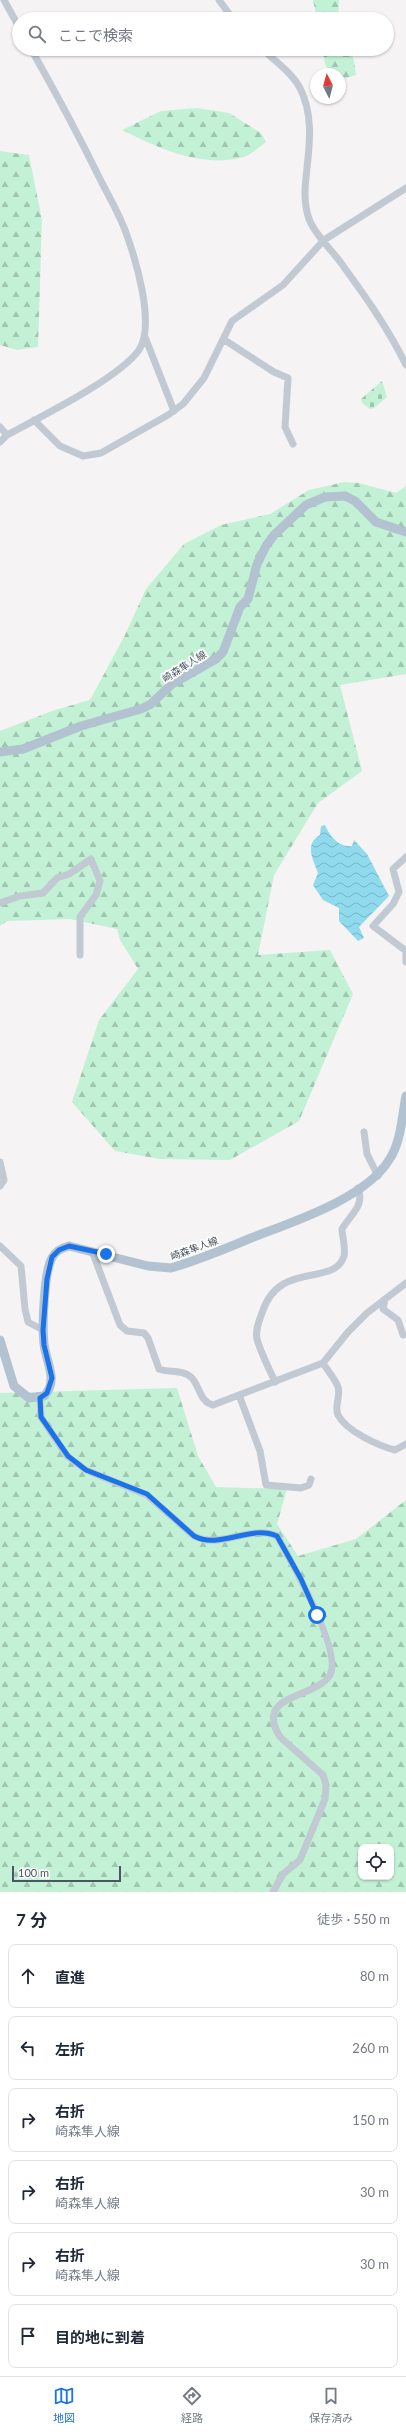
<!DOCTYPE html>
<html lang="ja">
<meta charset="utf-8">
<style>
body{margin:0;font-family:Lato,"Noto Sans JP",sans-serif;background:#f2f2f3;color:#1f2937}
.controls{position:absolute;right:12px;bottom:12px;display:grid;overflow:hidden;border-radius:8px;box-shadow:0 1px 3px #0004}
.controls button{width:36px;height:36px;display:grid;place-items:center;padding:0;border:0;border-bottom:1px solid #e0e1e3;background:#fff;color:#1f2937;font:20px sans-serif}
.compass{position:absolute;left:310px;top:68px;width:36px;height:36px;border-radius:50%;background:#fff;box-shadow:0 1px 3px #0004;rotate:354deg}
.scale{position:absolute;left:12px;bottom:10px;width:109px;box-sizing:border-box;padding-left:4px;border:2px solid #4a5661;border-top:0;font-size:11px;line-height:14px;white-space:nowrap;color:#4a5661;-webkit-text-stroke:3px #fff;paint-order:stroke}
.stop{position:absolute;width:12px;height:12px;margin:-9px;border:3px solid #1a73e8;border-radius:50%;background:#fff}
.stop.end{background:#1a73e8;border-color:#fff;box-shadow:0 1px 4px #0008}
.list{margin:0;padding:0;list-style:none}
h2{display:flex;justify-content:space-between;align-items:center;height:52px;margin:0;padding:0 16px;font-size:17px}
h2 small{font-size:13px;font-weight:400;color:#747a83}
.list li{display:grid;grid-template-columns:26px 1fr auto;gap:12px;align-items:center;box-sizing:border-box;height:64px;margin:0 8px 8px;padding:0 8px;border:1px solid #e0e1e3;border-radius:8px}
.list b{display:block;font-size:15px;white-space:nowrap}
.list p{margin:0;font-size:13px;white-space:nowrap;color:#747a83}
.list em{font-size:13px;font-style:normal;color:#747a83}
.icon{flex:none;width:22px;height:22px;fill:none;stroke:currentColor;stroke-width:2;stroke-linecap:round;stroke-linejoin:round}
.map{position:relative;flex:none;width:406px;height:1892px;overflow:hidden}
.search{position:absolute;background:#fff;box-shadow:0 1px 3px #0004;left:12px;right:12px;top:12px;height:44px;display:flex;align-items:center;gap:10px;box-sizing:border-box;padding:0 14px;border-radius:22px;color:#747a83;font-size:15px}
.sheet{height:484px;background:#fff}
nav{display:flex;justify-content:space-around;align-items:center;box-sizing:border-box;height:56px;border-top:1px solid #e0e1e3;background:#fff;font-size:11px;color:#747a83}
nav a{display:grid;justify-items:center;gap:2px}
nav .on{color:#1a73e8}
.map>svg:first-child{display:block}
.forest{fill:url(#forest-firs);fill-rule:evenodd}
.cemetery{fill:url(#cemetery-stones)}
.water{fill:url(#water-waves)}
.lines{fill:none;stroke-linecap:round;stroke-linejoin:round}
.minor{stroke:#c1cad2;stroke-width:7}
.major{stroke:#b3c2d1;stroke-width:9}
.route{stroke:#1a73e8;stroke-width:5}
.labels{text-anchor:middle;stroke-width:3.5;stroke-linejoin:round;paint-order:stroke}
.street-label{font-size:10px;fill:#4a5661;stroke:#fff}
</style>
<div class="map">
<svg width="406" height="1892" viewBox="0 0 406 1892">
<defs>
<pattern id="forest-firs" width="22" height="20" patternUnits="userSpaceOnUse"><rect width="22" height="20" fill="#c3f1d5"/><path d="M5 1l3.5 6h-7zM16 11l3.5 6h-7z" fill="#a0c6b0"/></pattern>
<pattern id="cemetery-stones" width="16" height="16" patternUnits="userSpaceOnUse"><rect width="16" height="16" fill="#c3f1d5"/><path d="M2 7V4a2 2 0 0 1 4 0v3zM10 15v-3a2 2 0 0 1 4 0v3z" fill="#a0c6b0"/></pattern>
<pattern id="water-waves" width="16" height="10" patternUnits="userSpaceOnUse"><rect width="16" height="10" fill="#90daee"/><path d="M0 5q4-4 8 0t8 0" fill="none" stroke="#78b4c4"/></pattern>
</defs>
<rect width="100%" height="100%" fill="#f5f3f3"/>
<!-- forest -->
<path class="forest" d="M313,0H339L338,19H317Z
M322,49H350L354,61L356,75L340,80V74H331L325,64Z
M197,108L229,113L261,133L266,142C259,147 249,157 240,158C199,167 158,148 122,130L161,111Z
M0,151L29,155L42,220L38,347L17,350L0,345Z
M344,482L359,483L396,493L406,486V674L340,685L362,771L318,803L274,875L258,955L330,950L353,994L299,1121L230,1160L160,1159L115,1151L72,1102L99,1020L138,969L120,940L117,929L70,919L7,921L0,926V731L55,710L90,700L124,637L146,589L184,544L221,525L270,514L309,490Z
M177,1388L198,1456L216,1487L287,1489L277,1524L298,1556L356,1539L406,1500V1892H0V1393ZM361,1847H391V1877H361Z"/>
<!-- cemetery -->
<path class="cemetery" d="M382,381L387,397L374,408L370,409L362,403L361,399Z"/>
<!-- water -->
<path class="water" d="M325,825C329,835 339,848 352,846L354,840L367,854L389,896L359,927L364,938L358,941L339,921V908L323,900L313,885L318,873C313,859 304,844 320,835L321,826Z"/>
<g class="lines">
<!-- minor -->
<path class="minor" d="M4,0L19,27
M219,0L233,19
M262,49C274,60 292,73 300,88C313,114 310,141 307,168C305,185 303,202 309,219C315,235 331,249 341,263C365,296 388,328 406,365
M145,337L174,411
M223,339L274,372L288,378L285,427L293,444
M34,420L60,446L83,456L101,453L168,415L183,404L204,378L232,321L283,285L324,240L406,188
M0,427L7,435
M0,442L7,435C40,417 118,379 139,350C156,324 135,257 125,230C119,214 110,198 102,183C80,138 56,93 31,49
M406,857L393,869L399,892L393,904L373,926L406,951
M0,903L20,896L43,893L57,878L69,874L91,859L100,881L96,895L80,917V955
M406,954V962
M364,1132L367,1154L378,1176
M0,1162L4,1180L0,1186
M0,1246L21,1266L25,1309L28,1322L43,1330
M92,1251L120,1325L127,1331L144,1333L148,1338L159,1369C169,1373 184,1369 192,1378C200,1387 200,1402 213,1405L323,1363L348,1332L367,1313L406,1283
M385,1299L383,1309L398,1320L403,1335
M323,1363C328,1371 335,1379 338,1387C341,1396 334,1406 338,1415C346,1431 379,1446 395,1450L406,1444
M275,1382C269,1368 261,1354 257,1339C255,1331 259,1321 262,1313C279,1259 334,1288 344,1256C346,1249 342,1236 342,1229C351,1214 365,1206 358,1188
M239,1395L260,1451L266,1485L301,1488L309,1485L311,1479
M40,1398L41,1417L67,1456L86,1470L147,1495L194,1536C220,1550 250,1524 277,1536C290,1559 343,1652 330,1675C316,1699 253,1693 280,1737L323,1775L326,1785L325,1799L300,1860L283,1874L273,1892"/>
<!-- major -->
<path class="major" d="M0,752L23,749L81,726L141,709L151,704L172,684L216,659L223,652L240,607L248,599L257,564L266,546L274,535L306,505L325,497L345,496L355,501L376,522L406,532
M0,1340L14,1386L29,1398L44,1396C59,1381 46,1362 44,1344C42,1327 44,1271 52,1258C55,1251 61,1248 69,1246L148,1266L171,1268C198,1260 225,1249 251,1238C292,1222 365,1199 389,1160C401,1143 402,1116 406,1096"/>
</g>
<g class="lines">
<!-- route -->
<path class="route" d="M106,1254L69,1246L59,1250L52,1257L47,1279L43,1330L44,1345L52,1378L47,1393L40,1398L41,1417L68,1456L86,1470L147,1494L194,1536C220,1550 250,1524 277,1536L301,1579L317,1615"/>
</g>
<g class="labels">
<!-- street labels -->
<g class="street-label">
<text transform="translate(184 666) rotate(-32)" y="4">崎森隼人線</text>
<text transform="translate(194 1248) rotate(-20)" y="4">崎森隼人線</text>
</g>
</g>
</svg>
<div class="controls">
<button><svg class="icon" aria-label="locate" viewBox="0 0 24 24"><circle cx="12" cy="12" r="6"/><path d="M12 2v4M12 18v4M2 12h4M18 12h4"/></svg></button>
</div>
<svg class="compass" viewBox="-18 -18 36 36"><path d="M0-13l5 13h-10z" fill="#e53935"/><path d="M0 13l5-13h-10z" fill="#747a83"/></svg>
<div class="scale">100 m</div>
<div class="stop" style="left:317px;top:1615px"></div>
<div class="stop end" style="left:106px;top:1254px"></div>
<div class="search"><svg class="icon" aria-label="search" viewBox="0 0 24 24"><circle cx="10" cy="10" r="6"/><path d="M15 15l6 6"/></svg>ここで検索</div>
</div>
<section class="sheet">
<h2>7 分<small>徒歩 · 550 m</small></h2>
<ul class="list">
<li><svg class="icon" aria-label="ahead" viewBox="0 0 24 24"><path d="M12 20V5M6 11l6-6 6 6"/></svg><div><b>直進</b></div><em>80 m</em></li>
<li><svg class="icon" aria-label="left" viewBox="0 0 24 24"><path d="M17 20v-9H6M10 6l-5 5 5 5"/></svg><div><b>左折</b></div><em>260 m</em></li>
<li><svg class="icon" aria-label="right" viewBox="0 0 24 24"><path d="M7 20v-9h11M14 6l5 5-5 5"/></svg><div><b>右折</b><p>崎森隼人線</p></div><em>150 m</em></li>
<li><svg class="icon" aria-label="right" viewBox="0 0 24 24"><path d="M7 20v-9h11M14 6l5 5-5 5"/></svg><div><b>右折</b><p>崎森隼人線</p></div><em>30 m</em></li>
<li><svg class="icon" aria-label="right" viewBox="0 0 24 24"><path d="M7 20v-9h11M14 6l5 5-5 5"/></svg><div><b>右折</b><p>崎森隼人線</p></div><em>30 m</em></li>
<li><svg class="icon" aria-label="arrive" viewBox="0 0 24 24"><path d="M6 21V4h12l-3 4 3 4H6"/></svg><div><b>目的地に到着</b></div></li>
</ul>
</section>
<nav>
<a class="on"><svg class="icon" aria-label="map" viewBox="0 0 24 24"><path d="M3 6l6-2 6 2 6-2v14l-6 2-6-2-6 2zM9 4v14M15 6v14"/></svg>地図</a>
<a><svg class="icon" aria-label="directions" viewBox="0 0 24 24"><path d="M12 3l9 9-9 9-9-9zM9 14v-3h6M13 9l2 2-2 2"/></svg>経路</a>
<a><svg class="icon" aria-label="saved" viewBox="0 0 24 24"><path d="M7 4h10v16l-5-4-5 4z"/></svg>保存済み</a>
</nav>
